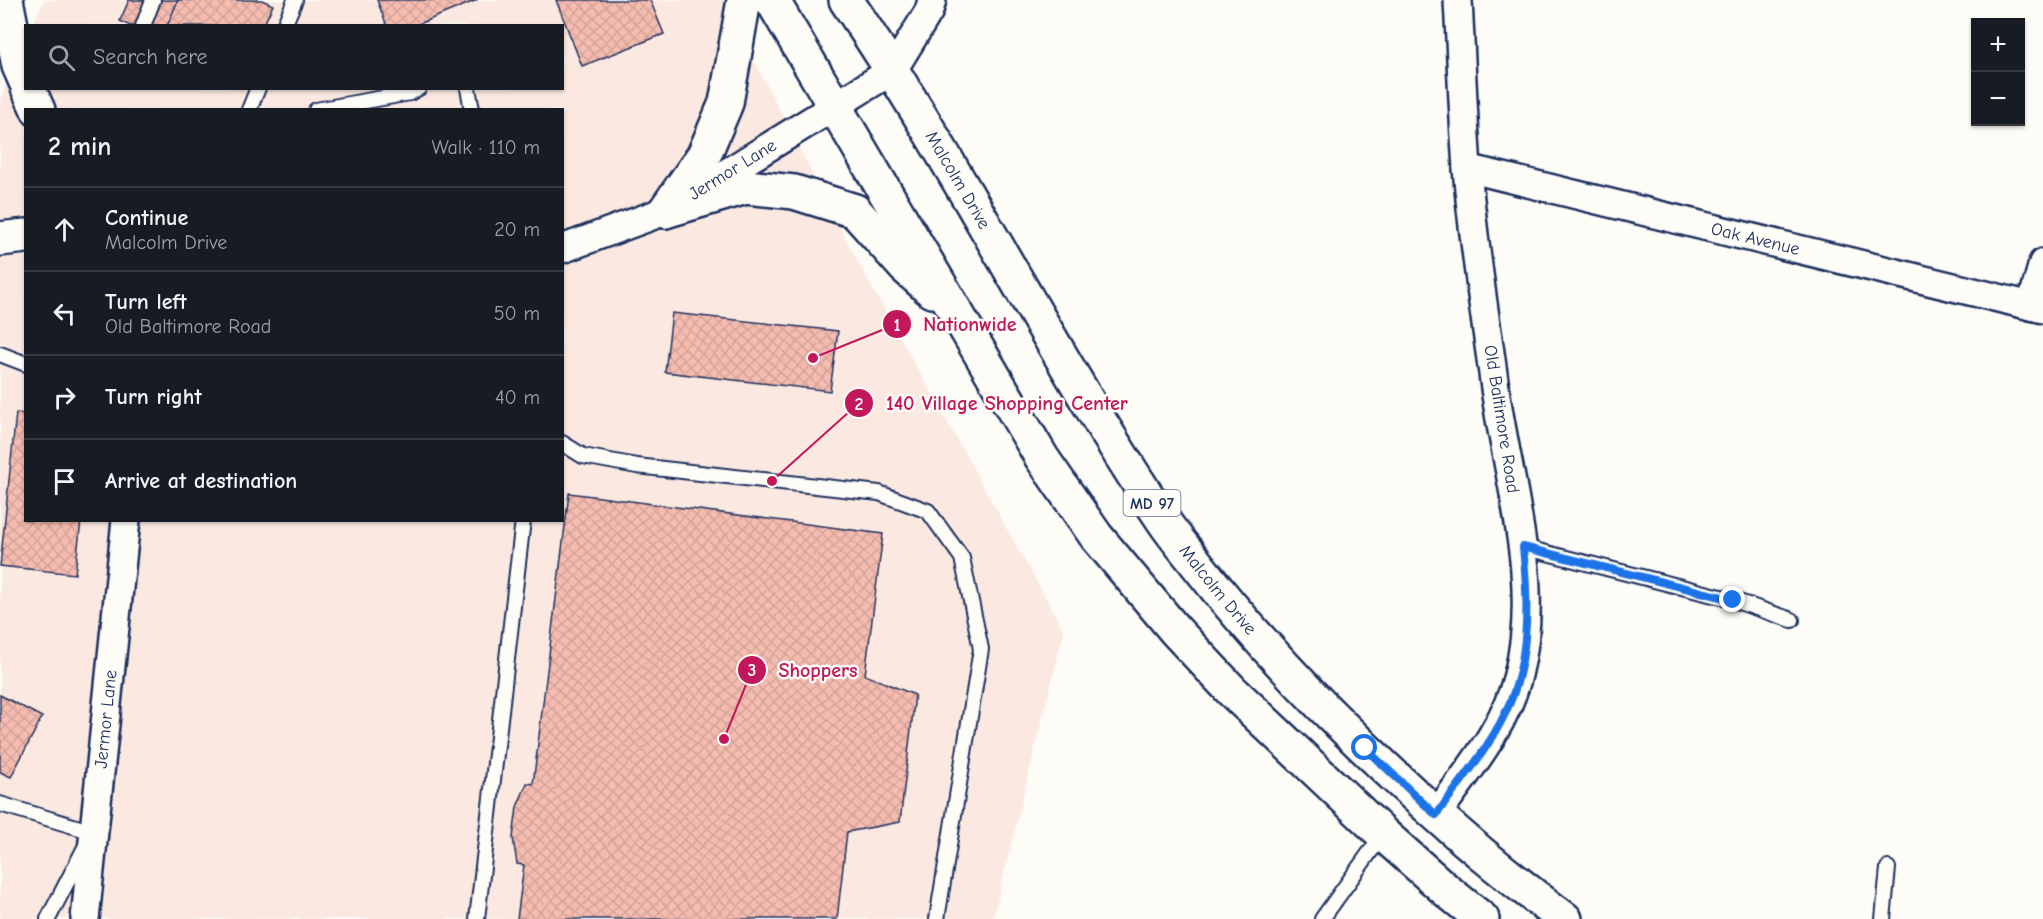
<!DOCTYPE html>
<meta charset="utf-8">
<style>
body{margin:0;font-family:"Comic Neue",sans-serif;background:#242831;color:#f1f3f6}
.controls{position:absolute;right:18px;top:18px;display:grid;overflow:hidden;border-radius:0px;box-shadow:0 2px 4px #0004}
.controls button{width:54px;height:54px;display:grid;place-items:center;padding:0;border:0;border-bottom:2px solid #363941;background:#171b24;color:#f1f3f6;font:30px sans-serif}
.stop{position:absolute;width:18px;height:18px;margin:-14px;border:4px solid #1a73e8;border-radius:50%;background:#fff}
.stop.end{background:#1a73e8;border-color:#fff;box-shadow:0 2px 6px #0008}
.list{margin:0;padding:0;list-style:none}
h2{display:flex;justify-content:space-between;align-items:center;height:78px;margin:0;padding:0 24px;font-size:26px}
h2 small{font-size:20px;font-weight:400;color:#9ea1a6}
.list li{display:grid;grid-template-columns:39px 1fr auto;gap:18px;align-items:center;box-sizing:border-box;height:84px;padding:0 24px;border-top:2px solid #363941}
.list b{display:block;font-size:22px;white-space:nowrap}
.list p{margin:0;font-size:20px;white-space:nowrap;color:#9ea1a6}
.list em{font-size:20px;font-style:normal;color:#9ea1a6}
.icon{flex:none;width:33px;height:33px;fill:none;stroke:currentColor;stroke-width:2;stroke-linecap:round;stroke-linejoin:round}
.map{position:relative;flex:none;width:2043px;height:919px;overflow:hidden}
.search{position:absolute;background:#171b24;box-shadow:0 2px 4px #0004;left:24px;top:24px;width:540px;height:66px;display:flex;align-items:center;gap:15px;box-sizing:border-box;padding:0 21px;border-radius:0px;color:#9ea1a6;font-size:22px}
.panel{position:absolute;background:#171b24;box-shadow:0 2px 4px #0004;left:24px;top:108px;width:540px;height:414px;border-radius:0px}
.map>svg:first-child{display:block}
.built{fill:#fbe9e1;fill-rule:evenodd}
.building{fill:url(#building-cross-hatch);stroke:#1b2f5e;stroke-width:1.5}
.lines{fill:none;stroke-linecap:round;stroke-linejoin:round}
.service-casing{stroke:#1b2f5e;stroke-width:18}
.minor-casing{stroke:#1b2f5e;stroke-width:32}
.primary-casing{stroke:#1b2f5e;stroke-width:38}
.trunk-casing{stroke:#1b2f5e;stroke-width:38}
.service{stroke:#fdfcf7;stroke-width:14}
.minor{stroke:#fdfcf7;stroke-width:27}
.primary{stroke:#fdfcf7;stroke-width:33}
.trunk{stroke:#fdfcf7;stroke-width:33}
.route{stroke:#1a73e8;stroke-width:8}
.labels{text-anchor:middle;stroke-width:5;stroke-linejoin:round;paint-order:stroke}
.shield{fill:#fdfcf7;stroke:#5f6c8c;stroke-width:1.5}
.shield-label{font-size:16px;font-weight:bold;fill:#1b2f5e}
.street-label{font-size:18px;fill:#1b2f5e;stroke:#fdfcf7}
.leader{fill:none;stroke:#c2185b;stroke-width:2}
.callout-dot{fill:#c2185b;stroke:#fdfcf7;stroke-width:2}
.mark-label{font-size:18px;text-anchor:middle;font-weight:bold;fill:#fff}
.callout-label{font-size:20px;text-anchor:middle;font-weight:bold;fill:#c2185b;stroke:#fdfcf7;stroke-width:5;stroke-linejoin:round;paint-order:stroke}
</style>
<div class="map">
<svg width="2043" height="919" viewBox="0 0 2043 919">
<defs>
<pattern id="building-cross-hatch" width="8" height="8" patternUnits="userSpaceOnUse" patternTransform="scale(1.5)"><rect width="8" height="8" fill="#f6bcaf"/><path d="M0 0l8 8M0 8l8-8" fill="none" stroke="#d2a299"/></pattern>
</defs>
<rect width="100%" height="100%" fill="#fdfcf7"/>
<filter id="ink" filterUnits="userSpaceOnUse"><feTurbulence type="fractalNoise" baseFrequency=".0167" numOctaves="2"/><feDisplacementMap in="SourceGraphic" scale="12" xChannelSelector="R" yChannelSelector="G"/><feConvolveMatrix kernelMatrix="1 2 1 2 8 2 1 2 1" color-interpolation-filters="sRGB"/></filter>
<g filter="url(#ink)">
<!-- built -->
<path class="built" d="M44,0H723L853,253L1064,631L993,919H0V99L25,41L26,88H562V26L32,25ZM26,110H562V520H26Z"/>
<!-- building -->
<path class="building" d="M129,0H178L167,26H130L120,21Z
M178,0H262L273,5L263,26H167Z
M377,0H477L414,26H387Z
M556,0H650L664,34L582,66Z
M672,313L838,331L830,391L665,372Z
M16,413L26,414V520H81L75,574L0,566Z
M569,493L883,534L865,675L915,695L900,822L847,832L837,919H517L524,865L517,864L513,838L517,807L527,783L533,784Z
M0,695L42,717L11,777L0,772Z"/>
<g class="lines">
<defs>
<path id="service" d="M143,26L153,0
M284,26L295,0
M468,88L472,110
M249,110L258,88
M316,110L410,93L419,88
M0,354L26,364
M562,443L583,456L637,466L879,493L928,511L962,558L981,649L937,919
M1523,547L1733,600L1792,620
M0,804L93,832L48,919
M477,919L523,520
M1322,919L1383,834
M1883,919L1888,868"/>
<g id="minor">
<path id="s1" d="M1467,168L2043,309"/>
<path id="s2" d="M562,249L665,211L893,70L929,11L932,0"/>
<path d="M2031,306L2043,263"/>
<path d="M1436,815C1467,772 1505,728 1518,675C1542,581 1508,482 1495,388C1485,315 1473,241 1467,168C1463,112 1461,56 1458,0"/>
<path id="s3" d="M85,919L126,520"/>
</g>
<g id="primary">
<path d="M772,0L1042,458L1096,536L1175,630L1232,691L1383,834L1446,890L1482,919"/>
<path id="s4" d="M846,0C960,168 1050,352 1163,520C1173,535 1185,549 1196,563C1235,613 1276,659 1321,705C1398,782 1477,855 1565,919"/>
<path d="M665,211L746,187L794,192L855,211L905,267L932,291"/>
<path d="M665,211L704,155L726,103L744,0"/>
</g>
<path id="trunk" d="M6,0L19,66L26,82
M28,88L38,110
M0,239L26,236"/>
</defs>
<!-- service casing -->
<use href="#service" class="service-casing"/>
<!-- minor casing -->
<use href="#minor" class="minor-casing"/>
<!-- primary casing -->
<use href="#primary" class="primary-casing"/>
<!-- trunk casing -->
<use href="#trunk" class="trunk-casing"/>
<!-- service -->
<use href="#service" class="service"/>
<!-- minor -->
<use href="#minor" class="minor"/>
<!-- primary -->
<use href="#primary" class="primary"/>
<!-- trunk -->
<use href="#trunk" class="trunk"/>
</g>
</g>
<g class="lines" filter="url(#ink)">
<!-- route -->
<path class="route" d="M1365,748L1436,815C1462,780 1495,741 1511,700C1530,653 1528,596 1523,547L1733,600"/>
</g>
<g class="labels">
<!-- shield labels -->
<rect class="shield" x="1123.5" y="490" width="57" height="26" rx="4.5"/>
<g class="shield-label">
<text x="1152" y="509">MD 97</text>
</g>
<!-- street labels -->
<g class="street-label">
<text dy="6" stroke="none"><textPath href="#s2" startOffset="189">Jermor Lane</textPath></text>
<text dy="6" stroke="none"><textPath href="#s4" startOffset="212">Malcolm Drive</textPath></text>
<text dy="6" stroke="none"><textPath href="#s1" startOffset="297">Oak Avenue</textPath></text>
<text transform="translate(1502 419) rotate(81)" y="6">Old Baltimore Road</text>
<text dy="6" stroke="none"><textPath href="#s4" startOffset="698">Malcolm Drive</textPath></text>
<text dy="6" stroke="none"><textPath href="#s3" startOffset="201">Jermor Lane</textPath></text>
</g>
</g>
<!-- callouts -->
<path class="leader" d="M813 358L897 324M772 481L859 403M724 739L752 670"/>
<g class="callout-dot">
<circle cx="813" cy="358" r="6"/>
<circle cx="772" cy="481" r="6"/>
<circle cx="724" cy="739" r="6"/>
<circle cx="897" cy="324" r="15"/>
<circle cx="859" cy="403" r="15"/>
<circle cx="752" cy="670" r="15"/>
</g>
<g class="mark-label">
<text x="897" y="331">1</text>
<text x="859" y="410">2</text>
<text x="752" y="676">3</text>
</g>
<g class="callout-label">
<text x="970" y="331">Nationwide</text>
<text x="1007" y="410">140 Village Shopping Center</text>
<text x="818" y="677">Shoppers</text>
</g>
</svg>
<div class="controls">
<button>+</button>
<button>−</button>
</div>
<div class="stop" style="left:1365px;top:748px"></div>
<div class="stop end" style="left:1733px;top:600px"></div>
<div class="search"><svg class="icon" aria-label="search" viewBox="0 0 24 24"><circle cx="10" cy="10" r="6"/><path d="M15 15l6 6"/></svg>Search here</div>
<section class="panel">
<h2>2 min<small>Walk · 110 m</small></h2>
<ul class="list">
<li><svg class="icon" aria-label="ahead" viewBox="0 0 24 24"><path d="M12 20V5M6 11l6-6 6 6"/></svg><div><b>Continue</b><p>Malcolm Drive</p></div><em>20 m</em></li>
<li><svg class="icon" aria-label="left" viewBox="0 0 24 24"><path d="M17 20v-9H6M10 6l-5 5 5 5"/></svg><div><b>Turn left</b><p>Old Baltimore Road</p></div><em>50 m</em></li>
<li><svg class="icon" aria-label="right" viewBox="0 0 24 24"><path d="M7 20v-9h11M14 6l5 5-5 5"/></svg><div><b>Turn right</b></div><em>40 m</em></li>
<li><svg class="icon" aria-label="arrive" viewBox="0 0 24 24"><path d="M6 21V4h12l-3 4 3 4H6"/></svg><div><b>Arrive at destination</b></div></li>
</ul>
</section>
</div>
